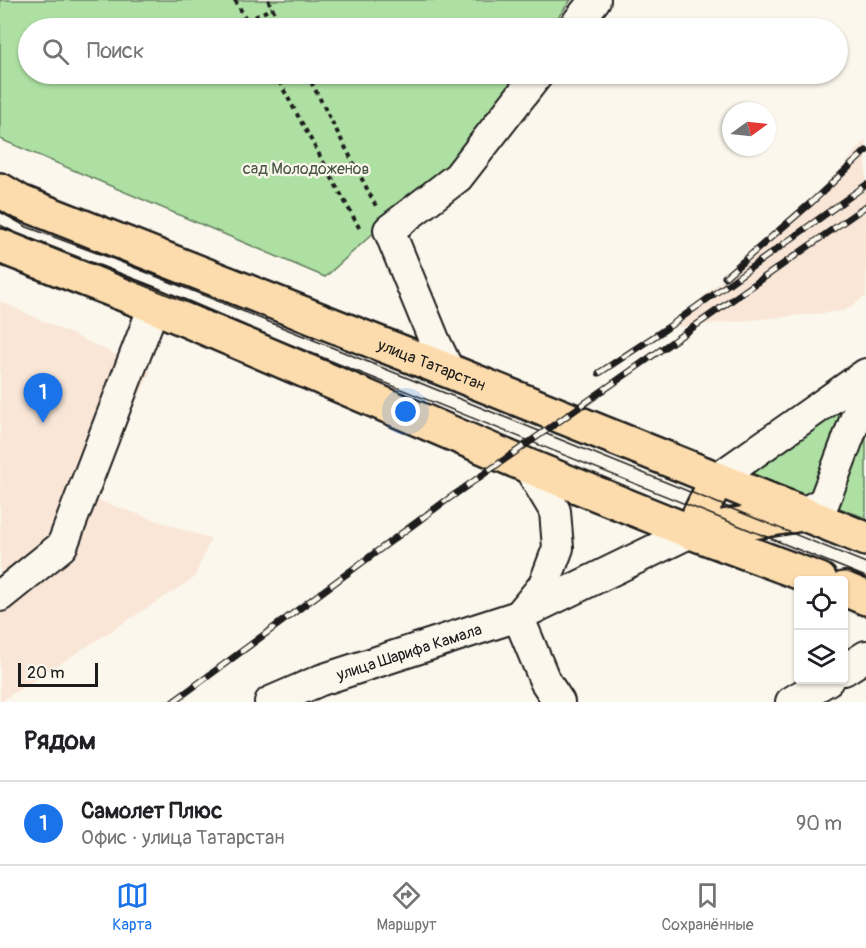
<!DOCTYPE html>
<html lang="ru">
<meta charset="utf-8">
<style>
body{margin:0;font-family:Pangolin,sans-serif;background:#f2f2f2;color:#202124}
.controls{position:absolute;right:18px;bottom:18px;display:grid;overflow:hidden;border-radius:6px;box-shadow:0 2px 4px #0004}
.controls button{width:54px;height:54px;display:grid;place-items:center;padding:0;border:0;border-bottom:2px solid #e0e0e0;background:#fff;color:#202124;font:30px sans-serif}
.compass{position:absolute;left:722px;top:102px;width:54px;height:54px;border-radius:50%;background:#fff;box-shadow:0 2px 4px #0004;rotate:75deg}
.scale{position:absolute;left:18px;bottom:15px;width:80px;box-sizing:border-box;padding-left:6px;border:3px solid #1c1c1c;border-top:0;font-size:16px;line-height:21px;white-space:nowrap;color:#1c1c1c;-webkit-text-stroke:4px #fbf7ec;paint-order:stroke}
.you{position:absolute;left:406px;top:412px;width:21px;height:21px;margin:-15px;border:4px solid #fff;border-radius:50%;background:#1a73e8;box-shadow:0 0 0 9px #1a73e833}
.badge{display:grid;place-items:center;width:39px;height:39px;border-radius:50%;background:#1a73e8;color:#fff;font-size:20px;font-weight:700}
.pin{position:absolute;translate:-50% -50px;filter:drop-shadow(0 2px 3px #0008)}
.pin::after{content:'';position:absolute;top:32px;width:21px;height:18px;background:inherit;clip-path:polygon(0 0,100% 0,50% 100%)}
.list{margin:0;padding:0;list-style:none}
h2{display:flex;justify-content:space-between;align-items:center;height:78px;margin:0;padding:0 24px;font-size:26px}
h2 small{font-size:20px;font-weight:400;color:#757577}
.list li{display:grid;grid-template-columns:39px 1fr auto;gap:18px;align-items:center;box-sizing:border-box;height:84px;padding:0 24px;border-top:2px solid #e0e0e0}
.list b{display:block;font-size:22px;white-space:nowrap}
.list p{margin:0;font-size:20px;white-space:nowrap;color:#757577}
.list em{font-size:20px;font-style:normal;color:#757577}
.icon{flex:none;width:33px;height:33px;fill:none;stroke:currentColor;stroke-width:2;stroke-linecap:round;stroke-linejoin:round}
.map{position:relative;flex:none;width:866px;height:702px;overflow:hidden}
.search{position:absolute;background:#fff;box-shadow:0 2px 4px #0004;left:18px;right:18px;top:18px;height:66px;display:flex;align-items:center;gap:15px;box-sizing:border-box;padding:0 21px;border-radius:33px;color:#757577;font-size:22px}
.sheet{height:162px;background:#fff}
nav{display:flex;justify-content:space-around;align-items:center;box-sizing:border-box;height:84px;border-top:2px solid #e0e0e0;background:#fff;font-size:16px;color:#757577}
nav a{display:grid;justify-items:center;gap:3px}
nav .on{color:#1a73e8}
.map>svg:first-child{display:block}
.built{fill:#f9e6d7}
.green{fill:#ade0a2;stroke:#647e5f;stroke-width:1.5}
.lines{fill:none;stroke-linecap:round;stroke-linejoin:round}
.minor-casing{stroke:#1c1c1c;stroke-width:34}
.major-casing{stroke:#1c1c1c;stroke-width:38}
.path{stroke:#1c1c1c;stroke-width:4;stroke-dasharray:4.5 4.5;stroke-linecap:butt}
.minor{stroke:#fbf7ec;stroke-width:30}
.major{stroke:#fcdcac;stroke-width:33}
.tram{stroke:#1c1c1c;stroke-width:1.5}
.rail-casing{stroke:#1c1c1c;stroke-width:7}
.rail{stroke:#fbf7ec;stroke-width:4.5;stroke-dasharray:14;stroke-linecap:butt}
.labels{text-anchor:middle;stroke-width:4.5;stroke-linejoin:round;paint-order:stroke}
.park-label{font-size:16px;fill:#485744;stroke:#fbf7ec}
.street-label{font-size:16px;fill:#1c1c1c;stroke:#fbf7ec}
</style>
<div class="map">
<svg width="866" height="702" viewBox="0 0 866 702">
<rect width="100%" height="100%" fill="#fbf7ec"/>
<filter id="ink" filterUnits="userSpaceOnUse"><feTurbulence type="fractalNoise" baseFrequency=".0167" numOctaves="2"/><feDisplacementMap in="SourceGraphic" scale="12" xChannelSelector="R" yChannelSelector="G"/><feConvolveMatrix kernelMatrix="1 2 1 2 8 2 1 2 1" color-interpolation-filters="sRGB"/></filter>
<g filter="url(#ink)">
<!-- built -->
<path class="built" d="M866,140V296L844,311L667,328L813,201Z
M0,301L151,371L91,498L211,539L194,578L0,702Z"/>
<!-- green -->
<path class="green" d="M0,0H571L550,28H28V74H517L453,161L325,277L0,139Z
M866,389V518L747,473Z"/>
<g class="lines">
<defs>
<g id="minor">
<path d="M573,28L595,0"/>
<path d="M449,371L435,342L389,230L458,177L538,74"/>
<path d="M717,479L866,374"/>
<path d="M802,514L824,502L866,391"/>
<path d="M0,596L62,546L154,306"/>
<path d="M522,612L544,585L558,548L555,511L528,466"/>
<path d="M518,616L545,681L559,702"/>
<path d="M844,670L866,656"/>
<path id="s1" d="M270,702L321,680L518,616L691,532"/>
<path d="M791,702L828,680"/>
</g>
<g id="major">
<path id="s2" d="M0,190L20,202L449,371L866,539"/>
<path d="M0,246L154,306L528,466L691,532L820,580"/>
<path d="M691,532L717,479"/>
<path d="M692,532L802,514"/>
<path d="M844,589L866,598"/>
</g>
</defs>
<!-- minor casing -->
<use href="#minor" class="minor-casing"/>
<!-- major casing -->
<use href="#major" class="major-casing"/>
<!-- path -->
<path class="path" d="M235,0L251,28
M268,0L283,28
M247,21L272,8
M275,74L361,231
M307,74L376,206"/>
<!-- minor -->
<use href="#minor" class="minor"/>
<!-- major -->
<use href="#major" class="major"/>
<!-- tram -->
<path class="tram" d="M0,212L27,227L113,259L866,563
M0,225L22,236L866,577"/>
<defs>
<path id="rail" d="M725,277L813,201L866,151
M599,373L667,328L866,185
M173,702L444,502L866,206"/>
</defs>
<!-- rail casing -->
<use href="#rail" class="rail-casing"/>
<!-- rail -->
<use href="#rail" class="rail"/>
</g>
</g>
<g class="labels">
<!-- park labels -->
<g class="park-label">
<text x="306" y="174">сад Молодоженов</text>
</g>
<!-- street labels -->
<g class="street-label">
<text dy="6" stroke="none"><textPath href="#s2" startOffset="466">улица Татарстан</textPath></text>
<text dy="6" stroke="none"><textPath href="#s1" startOffset="148">улица Шарифа Камала</textPath></text>
</g>
</g>
</svg>
<div class="controls">
<button><svg class="icon" aria-label="locate" viewBox="0 0 24 24"><circle cx="12" cy="12" r="6"/><path d="M12 2v4M12 18v4M2 12h4M18 12h4"/></svg></button>
<button><svg class="icon" aria-label="layers" viewBox="0 0 24 24"><path d="M12 4l9 5-9 5-9-5zM3 14l9 5 9-5"/></svg></button>
</div>
<svg class="compass" viewBox="-18 -18 36 36"><path d="M0-13l5 13h-10z" fill="#e53935"/><path d="M0 13l5-13h-10z" fill="#757577"/></svg>
<div class="scale">20 m</div>
<div class="you"></div>
<div class="pin badge" style="left:43px;top:423px">1</div>
<div class="search"><svg class="icon" aria-label="search" viewBox="0 0 24 24"><circle cx="10" cy="10" r="6"/><path d="M15 15l6 6"/></svg>Поиск</div>
</div>
<section class="sheet">
<h2>Рядом<small></small></h2>
<ul class="list">
<li><span class="badge">1</span><div><b>Самолет Плюс</b><p>Офис · улица Татарстан</p></div><em>90 m</em></li>
</ul>
</section>
<nav>
<a class="on"><svg class="icon" aria-label="map" viewBox="0 0 24 24"><path d="M3 6l6-2 6 2 6-2v14l-6 2-6-2-6 2zM9 4v14M15 6v14"/></svg>Карта</a>
<a><svg class="icon" aria-label="directions" viewBox="0 0 24 24"><path d="M12 3l9 9-9 9-9-9zM9 14v-3h6M13 9l2 2-2 2"/></svg>Маршрут</a>
<a><svg class="icon" aria-label="saved" viewBox="0 0 24 24"><path d="M7 4h10v16l-5-4-5 4z"/></svg>Сохранённые</a>
</nav>
